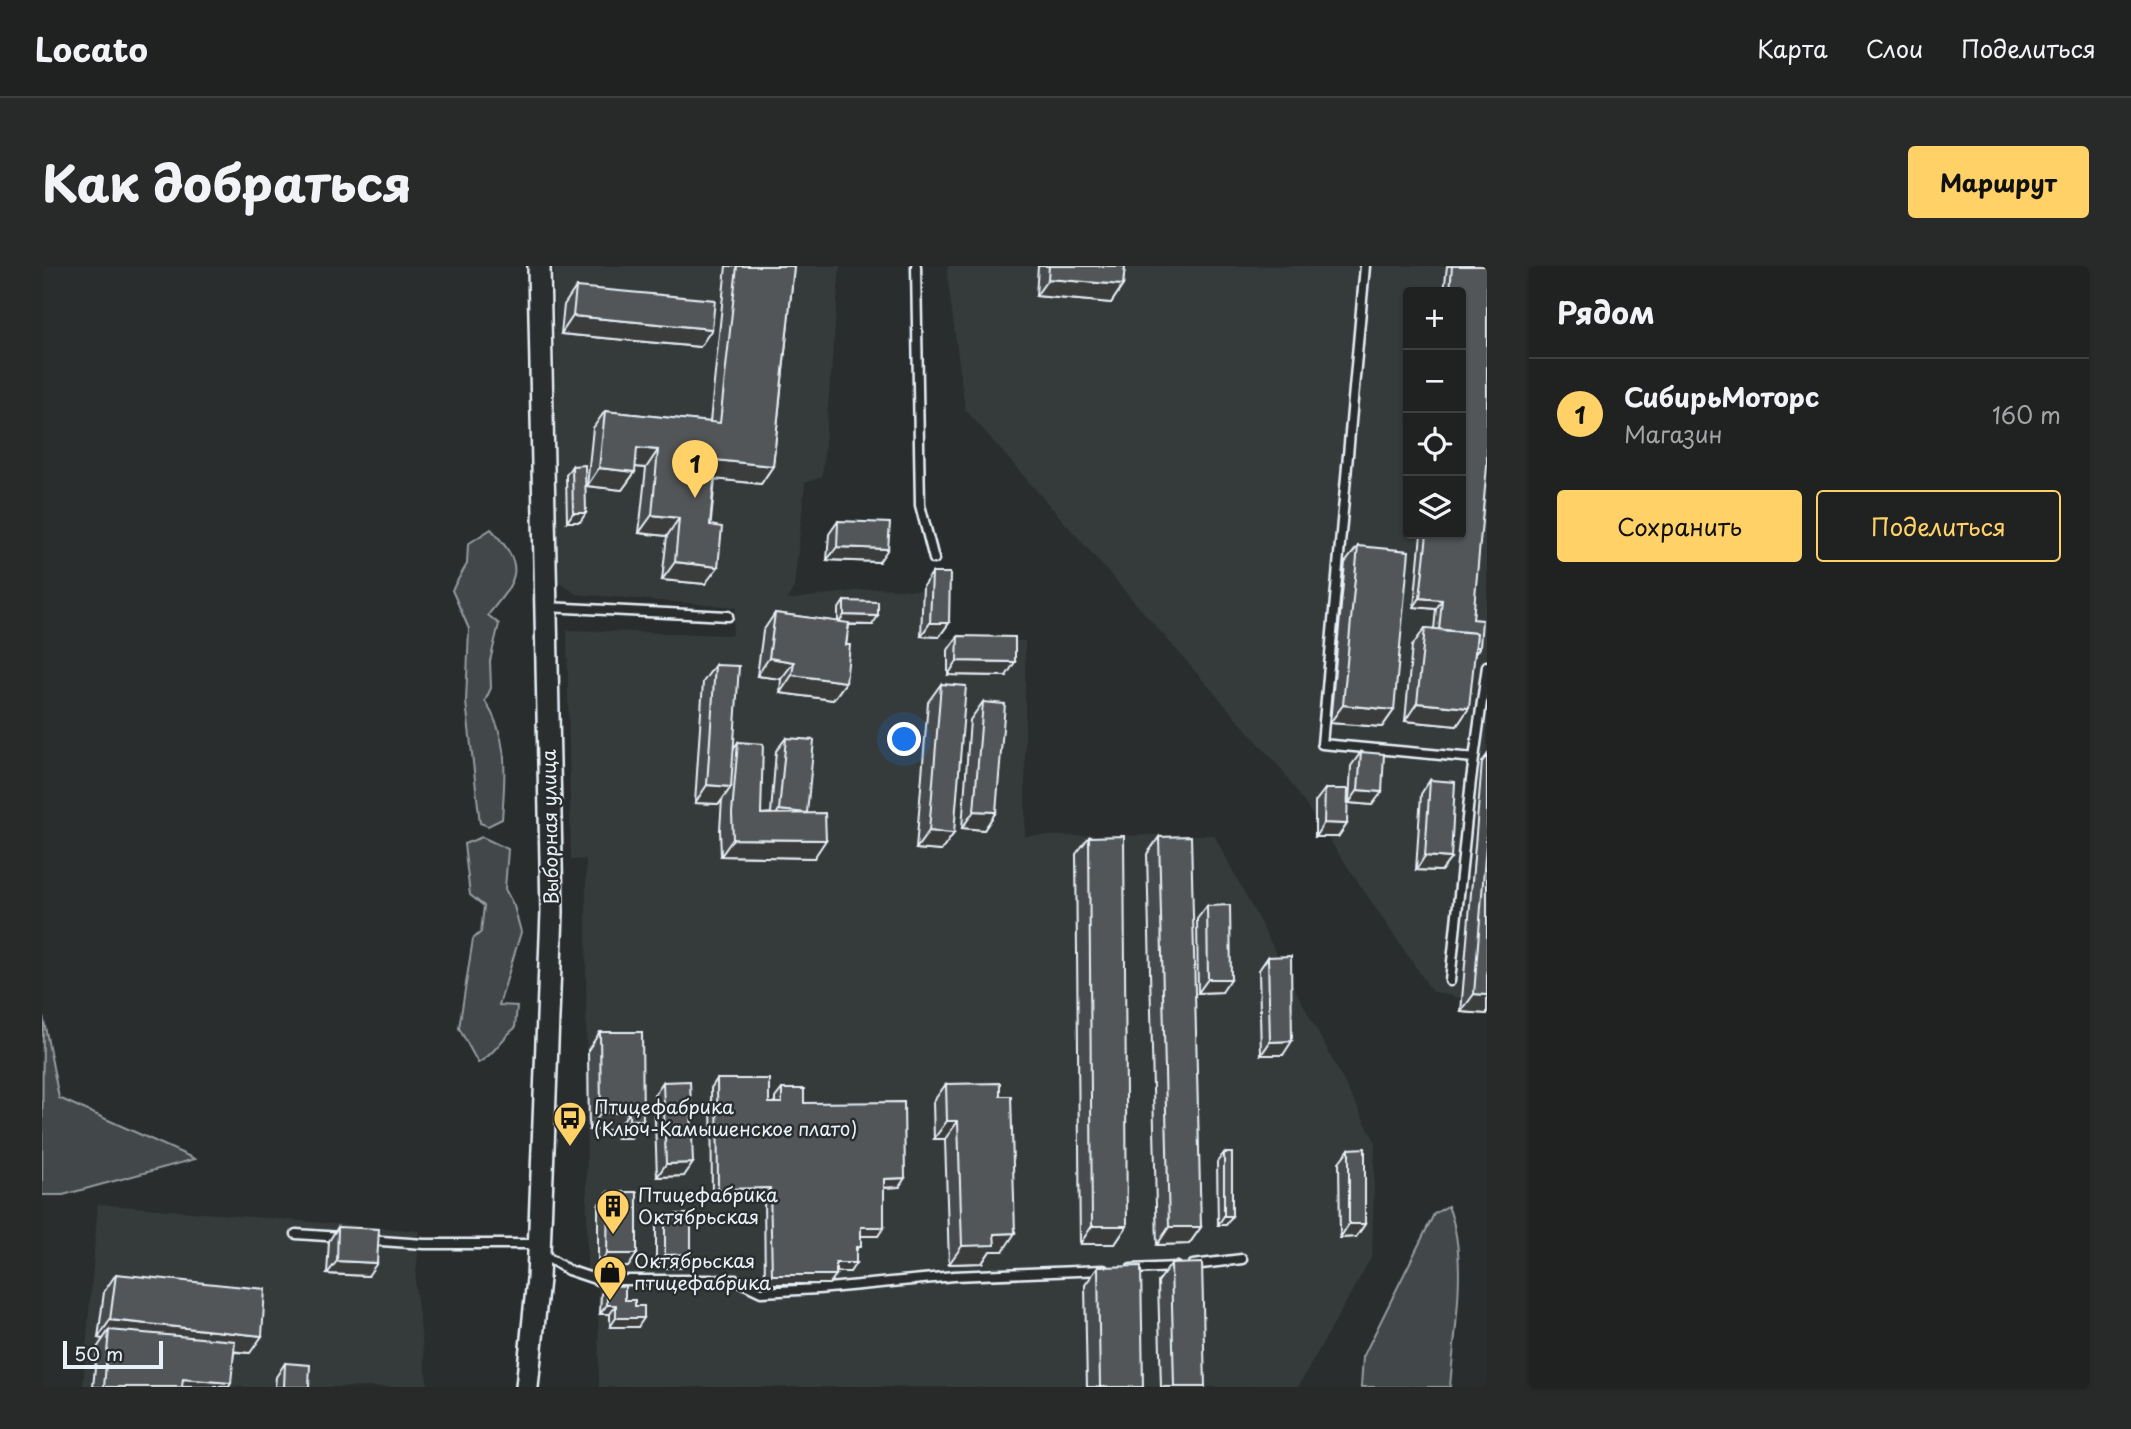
<!DOCTYPE html>
<html lang="ru">
<meta charset="utf-8">
<style>
body{margin:0;font-family:"Playpen Sans",sans-serif;background:#282a2a;color:#f1f3f6}
.controls{position:absolute;right:21px;top:21px;display:grid;overflow:hidden;border-radius:7px;box-shadow:0 2px 5px #0004}
.controls button{width:63px;height:63px;display:grid;place-items:center;padding:0;border:0;border-bottom:2px solid #3d3f40;background:#202222;color:#f1f3f6;font:35px sans-serif}
.scale{position:absolute;left:21px;bottom:18px;width:100px;box-sizing:border-box;padding-left:7px;border:4px solid #e8f1f8;border-top:0;font-size:19px;line-height:24px;white-space:nowrap;color:#e8f1f8;-webkit-text-stroke:5px #2a2d2e;paint-order:stroke}
.you{position:absolute;left:863px;top:474px;width:24px;height:24px;margin:-18px;border:5px solid #fff;border-radius:50%;background:#1a73e8;box-shadow:0 0 0 10px #1a73e833}
.badge{display:grid;place-items:center;width:46px;height:46px;border-radius:50%;background:#ffd166;color:#111;font-size:23px;font-weight:700}
.pin{position:absolute;translate:-50% -58px;filter:drop-shadow(0 2px 4px #0008)}
.pin::after{content:'';position:absolute;top:37px;width:24px;height:21px;background:inherit;clip-path:polygon(0 0,100% 0,50% 100%)}
.list{margin:0;padding:0;list-style:none}
h2{display:flex;justify-content:space-between;align-items:center;height:91px;margin:0;padding:0 28px;font-size:30px}
h2 small{font-size:23px;font-weight:400;color:#a2a4a5}
.list li{display:grid;grid-template-columns:46px 1fr auto;gap:21px;align-items:center;box-sizing:border-box;height:112px;padding:0 28px;border-top:2px solid #3d3f40}
.list b{display:block;font-size:26px;white-space:nowrap}
.list p{margin:0;font-size:23px;white-space:nowrap;color:#a2a4a5}
.list em{font-size:23px;font-style:normal;color:#a2a4a5}
.actions{display:flex;gap:14px;padding:21px 28px}
.actions a{flex:1;padding:16px 0;border:2px solid #ffd166;border-radius:7px;text-align:center;font-size:24px;color:#ffd166}
.actions .main{background:#ffd166;color:#111}
.icon{flex:none;width:38px;height:38px;fill:none;stroke:currentColor;stroke-width:2;stroke-linecap:round;stroke-linejoin:round}
.map{position:relative;flex:none;width:1445px;height:1121px;overflow:hidden;border-radius:7px}
header{display:flex;align-items:center;gap:42px;box-sizing:border-box;height:98px;padding:0 35px;background:#202222;border-bottom:2px solid #3d3f40}
header strong{font-size:33px}
nav{display:flex;gap:38px;margin-inline-start:auto;font-size:24px}
.intro{display:flex;align-items:center;justify-content:space-between;box-sizing:border-box;height:168px;padding:0 42px}
h1{margin:0;font-size:49px}
.button{padding:18px 32px;border-radius:7px;background:#ffd166;color:#111;font-size:24px;font-weight:700}
main{display:flex;gap:42px;padding:0 42px}
aside{flex:1;background:#202222;border-radius:7px;box-shadow:0 2px 5px #0004}
.map>svg:first-child{display:block}
.built{fill:#363a3b;fill-rule:evenodd}
.green{fill:#424648;stroke:#959ca0;stroke-width:2}
.lines{fill:none;stroke-linecap:round;stroke-linejoin:round}
.lane-casing{stroke:#e8f1f8;stroke-width:13}
.secondary-casing{stroke:#e8f1f8;stroke-width:26}
.lane{stroke:#2a2d2e;stroke-width:8}
.secondary{stroke:#2a2d2e;stroke-width:21}
.wall{fill:#474b4d;stroke:#e8f1f8;stroke-width:2}
.shaded-wall{fill:#3a3d3e;stroke:#e8f1f8;stroke-width:2}
.building{fill:#535759;stroke:#e8f1f8;stroke-width:2}
.labels{text-anchor:middle;stroke-width:5;stroke-linejoin:round;paint-order:stroke}
.street-label{font-size:19px;fill:#e8f1f8;stroke:#2a2d2e}
.poi-label{font-size:19px;fill:#e8f1f8;stroke:#2a2d2e;text-anchor:start}
</style>
<header>
<strong>Locato</strong>
<nav><a>Карта</a><a>Слои</a><a>Поделиться</a></nav>
</header>
<div class="intro"><h1>Как добраться</h1><a class="button">Маршрут</a></div>
<main>
<div class="map">
<svg width="1445" height="1121" viewBox="0 0 1445 1121">
<rect width="100%" height="100%" fill="#2a2d2e"/>
<filter id="ink" filterUnits="userSpaceOnUse"><feTurbulence type="fractalNoise" baseFrequency=".0143" numOctaves="2"/><feDisplacementMap in="SourceGraphic" scale="14" xChannelSelector="R" yChannelSelector="G"/><feConvolveMatrix kernelMatrix="1 2 1 2 8 2 1 2 1" color-interpolation-filters="sRGB"/></filter>
<g filter="url(#ink)">
<!-- built -->
<path class="built" d="M512,0H798L780,211L763,217L752,321L745,334L835,322L902,326L901,372L983,375V570L1172,569L1333,875L1330,990L1256,1121H557L556,1015L545,1009L544,593L529,594L525,364L690,369L694,341L534,328L516,315Z
M906,0H1445V739L1390,725L1240,504L923,143L905,8ZM1366,26H1419V268H1366Z
M56,938L378,965L373,1019L386,1121H41Z"/>
<!-- green -->
<path class="green" d="M449,263C485,302 476,312 446,349L457,358L448,395L449,422L443,435C468,474 463,509 460,553L446,560L438,557L424,436L427,363L410,324L425,298L426,278Z
M440,571L466,583L463,623L472,640L479,666L457,739L475,740L473,762C459,773 452,789 436,797L417,762L431,673L439,666L442,640L428,629L422,578Z
M1,750L17,832L153,893L21,929H0Z
M1406,940C1427,991 1412,1067 1408,1121H1319L1321,1091L1392,948Z"/>
<g class="lines">
<defs>
<path id="lane" d="M874,0L878,239L892,293
M1323,0L1280,478L1432,492
M504,341L686,350
M1408,715L1429,514L1445,400
M254,968L299,971
M325,974L382,978H497
M500,988L526,1004L556,1014H694L719,1026L776,1023L912,1010L1062,1004
M1151,999L1200,993
M1089,1003L1135,1001"/>
<path id="secondary" d="M485,1121L496,1013L510,646L497,0"/>
</defs>
<!-- lane casing -->
<use href="#lane" class="lane-casing"/>
<!-- secondary casing -->
<use href="#secondary" class="secondary-casing"/>
<!-- lane -->
<use href="#lane" class="lane"/>
<!-- secondary -->
<use href="#secondary" class="secondary"/>
</g>
<!-- wall -->
<path class="wall" d="M684,0H752L731,200L719,218L673,213L663,318L620,314L625,270L597,267L604,202L593,201V206L580,224L545,220L551,162L563,145L668,156Z
M996,0H1083L1081,19L1069,37L994,30Z
M1405,0H1445L1431,353L1438,381L1433,388L1415,460L1363,455L1370,380L1383,362L1392,363L1394,343L1372,341L1379,268H1419V26H1402Z
M534,21L658,81L519,68L522,39Z
M530,200L538,256H525L524,209Z
M796,255L837,296L785,294L787,268Z
M1316,280L1352,444L1340,461L1288,457L1303,297Z
M890,307L907,357L897,371L879,370L881,320Z
M802,335L830,359H807L804,379V416L791,434L738,427L739,413L715,410L721,365L733,347L796,356V344Z
M916,370L964,410L906,409V384Z
M673,399L692,482L696,476L719,548L729,547L734,485L744,472L765,547L772,592L679,590L678,564L680,533L677,538L653,537L661,416Z
M899,418L912,567L899,585L874,583L886,436Z
M941,436L954,546L942,564L920,562L928,454Z
M1319,486L1330,539L1307,537L1309,500Z
M1445,489V748L1419,746L1440,496Z
M1388,514L1409,592L1399,605L1374,604L1379,528Z
M1283,523L1305,558L1296,571H1273V536Z
M1047,571L1085,960L1073,978H1038L1034,588Z
M1117,571L1159,961L1147,978L1115,979L1105,588Z
M1165,640L1180,726L1156,727L1155,653Z
M1226,691L1241,789H1219L1217,704Z
M558,766H600L589,872H575L574,864H547L546,784Z
M675,813L727,837H733V832L740,823L762,837L857,921L842,922L836,970H819L808,1006H794L787,1018H723L722,931L670,932L669,822Z
M621,816L642,910L615,911L612,829Z
M904,818L961,985H948L940,997L907,998L903,873H892L891,836Z
M1307,883L1323,958L1314,971L1298,972L1297,896Z
M1182,887L1190,950L1184,959H1176L1175,896Z
M566,926L595,988L586,1001H556V939Z
M623,948L639,1002H614V961Z
M296,961L326,1010L285,1008L287,975Z
M1129,998L1163,1121H1119L1116,1016Z
M1056,1001L1101,1121H1045L1043,1019Z
M74,1008L208,1087L192,1086L187,1121H51L55,1082L61,1073L56,1072L62,1026Z
M565,1019L583,1034L593,1040L596,1061H568V1048H558L559,1028Z
M243,1097L267,1121H233L234,1111Z"/>
<!-- shaded-wall -->
<path class="shaded-wall" d="M1006,13L1081,19L1069,37L994,30Z
M531,50L670,63L658,81L519,68Z
M595,182L616,184L604,202L583,200Z
M674,194L731,200L719,218L662,212Z
M557,202L593,206L580,224L545,220Z
M531,247H544L538,256H525Z
M610,249L637,252L625,270L597,267Z
M795,281L846,283L837,296L785,294Z
M633,296L676,301L663,318L620,314Z
M1378,332L1400,334L1394,343L1372,341Z
M802,349L836,350L830,359L796,358Z
M888,357H907L897,371L879,370Z
M727,392L752,396L739,413L715,410Z
M915,395L973,396L964,410L906,409Z
M750,409L804,416L791,434L738,427Z
M1375,437L1427,442L1415,460L1363,455Z
M1301,439L1352,444L1340,461L1288,457Z
M665,519L689,521L677,538L653,537Z
M1316,524L1340,526L1330,539L1307,537Z
M737,544L765,547L728,558Z
M932,545L954,546L942,564L920,562Z
M1282,557L1305,558L1296,571H1273Z
M887,565L912,567L899,585L874,583Z
M691,573L784,574L772,592L679,590Z
M1383,590L1409,592L1399,605L1374,604Z
M1166,713H1189L1180,726L1156,727Z
M1432,728L1445,729V748L1419,746Z
M1250,775L1241,789H1219L1228,776Z
M587,846L574,864H547L559,847Z
M587,854H601L589,872H575Z
M905,855H916L903,873H892Z
M651,897L642,910L615,911L624,898Z
M863,912L857,921L835,922L842,913Z
M728,922L722,931L670,932L676,923Z
M1182,950H1190L1184,959H1176Z
M1307,958H1323L1314,971L1298,972Z
M1050,960H1085L1073,978H1038Z
M819,961H842L836,970H813Z
M1127,961H1159L1147,978L1115,979Z
M973,967L961,985H948L940,997L907,998L920,980L952,968Z
M565,988H595L586,1001H556Z
M649,988L639,1002H614L623,989Z
M295,995L335,997L326,1010L285,1008Z
M794,997H814L808,1006H787Z
M730,1009H794L787,1018H723Z
M565,1039H574L568,1048H558Z
M574,1052H602L596,1061H568Z
M68,1054L220,1070L208,1087L67,1073V1064L61,1073L56,1072Z
M141,1113L189,1117L187,1121H135Z"/>
<!-- building -->
<path class="building" d="M695,0H752L731,200L674,194L668,259L680,261L676,301L633,296L637,252L610,249L616,184L595,182L593,206L557,202L563,145L678,157Z
M1007,0H1083L1081,19L1006,13Z
M1410,0H1445V200L1431,353L1440,354L1438,381H1434L1435,367L1397,364L1400,334L1378,332L1385,268H1419V26H1408Z
M534,21L673,34L670,63L531,50Z
M543,199L544,247H531L530,200Z
M796,255L848,257L846,283L795,281Z
M1316,280L1367,285L1352,444L1301,439Z
M890,307H908L907,357H888Z
M802,335L836,336V350L802,349Z
M733,347L807,357L804,379H808L804,416L750,409L752,396L727,392Z
M1383,362L1435,367L1427,442L1375,437Z
M916,370L973,371V396L915,395Z
M673,399L697,400L689,521L665,519Z
M899,418L924,420L912,567L887,565Z
M941,436L963,438L954,546L932,545Z
M744,472L772,474L765,547L737,544Z
M696,476L721,478L719,548L783,547L784,574L691,573L690,547Z
M1319,486L1342,488L1340,526L1316,524Z
M1388,514L1413,516L1409,592L1383,590Z
M1283,523H1306L1305,558L1282,557Z
M1445,566V729L1432,728Z
M1082,570L1085,960H1050L1047,571Z
M1149,570L1159,961H1127L1117,571Z
M1188,639L1189,713H1166L1165,640Z
M1249,690L1250,775L1228,776L1226,691Z
M558,766H600L601,854H587V846L559,847Z
M675,813H727V837H740V823H762V837L862,836L863,912L842,913V961H819V981H814V997H794V1009H730L728,922L676,923Z
M648,815L651,897L624,898L621,816Z
M958,817V830H969L973,967L952,968L953,979L920,980L916,855H905L904,818Z
M1323,882V958H1307V883Z
M1182,887H1190V950H1182Z
M566,926H595V988H565Z
M623,948H649V988L623,989Z
M296,961L337,963L335,997L295,995Z
M1160,997L1163,1121H1132L1129,998Z
M1099,1000L1101,1121H1058L1056,1001Z
M74,1008L223,1023L220,1070L68,1054Z
M565,1019L583,1020V1034H593V1040H602V1052H574V1039H565Z
M67,1064L193,1075L189,1117L141,1113L140,1121H62Z
M243,1097L268,1099L267,1121H242Z"/>
</g>
<!-- icons -->
<defs>
<symbol id="bus-pin" viewBox="-11 -11 22 30"><path d="M0 17L-7.5 6A9.5 9.5 0 1 1 7.5 6Z" fill="#ffd166" stroke="#2a2d2e"/><path d="M-5-6H5V4H4V6H2V4H-2V6H-4V4H-5ZM-3.5-4V0h7V-4ZM-3.5 1.2v1.5H-2V1.2ZM2 1.2v1.5H3.5V1.2Z" fill="#111"/></symbol>
<symbol id="building-pin" viewBox="-11 -11 22 30"><path d="M0 17L-7.5 6A9.5 9.5 0 1 1 7.5 6Z" fill="#ffd166" stroke="#2a2d2e"/><path d="M-4-6H4V6H1V3H-1V6H-4ZM-2.5-4.3h1.7v1.8h-1.7ZM.8-4.3h1.7v1.8H.8ZM-2.5-1h1.7V.8h-1.7ZM.8-1h1.7V.8H.8Z" fill="#111"/></symbol>
<symbol id="shop-pin" viewBox="-11 -11 22 30"><path d="M0 17L-7.5 6A9.5 9.5 0 1 1 7.5 6Z" fill="#ffd166" stroke="#2a2d2e"/><path d="M-5-2.5h2.3a2.7 3.5 0 0 1 5.4 0H5L5.5 6h-11ZM-1.5-2.5h3a1.5 2.3 0 0 0-3 0Z" fill="#111"/></symbol>
</defs>
<g fill-rule="evenodd">
<use href="#bus-pin" x="509" y="833" width="38" height="52"/>
<use href="#building-pin" x="552" y="921" width="38" height="52"/>
<use href="#shop-pin" x="549" y="987" width="38" height="52"/>
</g>
<g class="labels">
<!-- street labels -->
<g class="street-label">
<text transform="translate(508 561) rotate(-91)" y="7">Выборная улица</text>
</g>
<!-- poi labels -->
<g class="poi-label">
<text x="552" y="848">Птицефабрика<tspan x="552" dy="22">(Ключ-Камышенское плато)</tspan></text>
<text x="596" y="936">Птицефабрика<tspan x="596" dy="22">Октябрьская</tspan></text>
<text x="592" y="1002">Октябрьская<tspan x="592" dy="22">птицефабрика</tspan></text>
</g>
</g>
</svg>
<div class="controls">
<button>+</button>
<button>−</button>
<button><svg class="icon" aria-label="locate" viewBox="0 0 24 24"><circle cx="12" cy="12" r="6"/><path d="M12 2v4M12 18v4M2 12h4M18 12h4"/></svg></button>
<button><svg class="icon" aria-label="layers" viewBox="0 0 24 24"><path d="M12 4l9 5-9 5-9-5zM3 14l9 5 9-5"/></svg></button>
</div>
<div class="scale">50 m</div>
<div class="you"></div>
<div class="pin badge" style="left:653px;top:232px">1</div>
</div>
<aside>
<h2>Рядом<small></small></h2>
<ul class="list">
<li><span class="badge">1</span><div><b>СибирьМоторс</b><p>Магазин</p></div><em>160 m</em></li>
</ul>
<div class="actions"><a class="main">Сохранить</a><a>Поделиться</a></div>
</aside>
</main>
